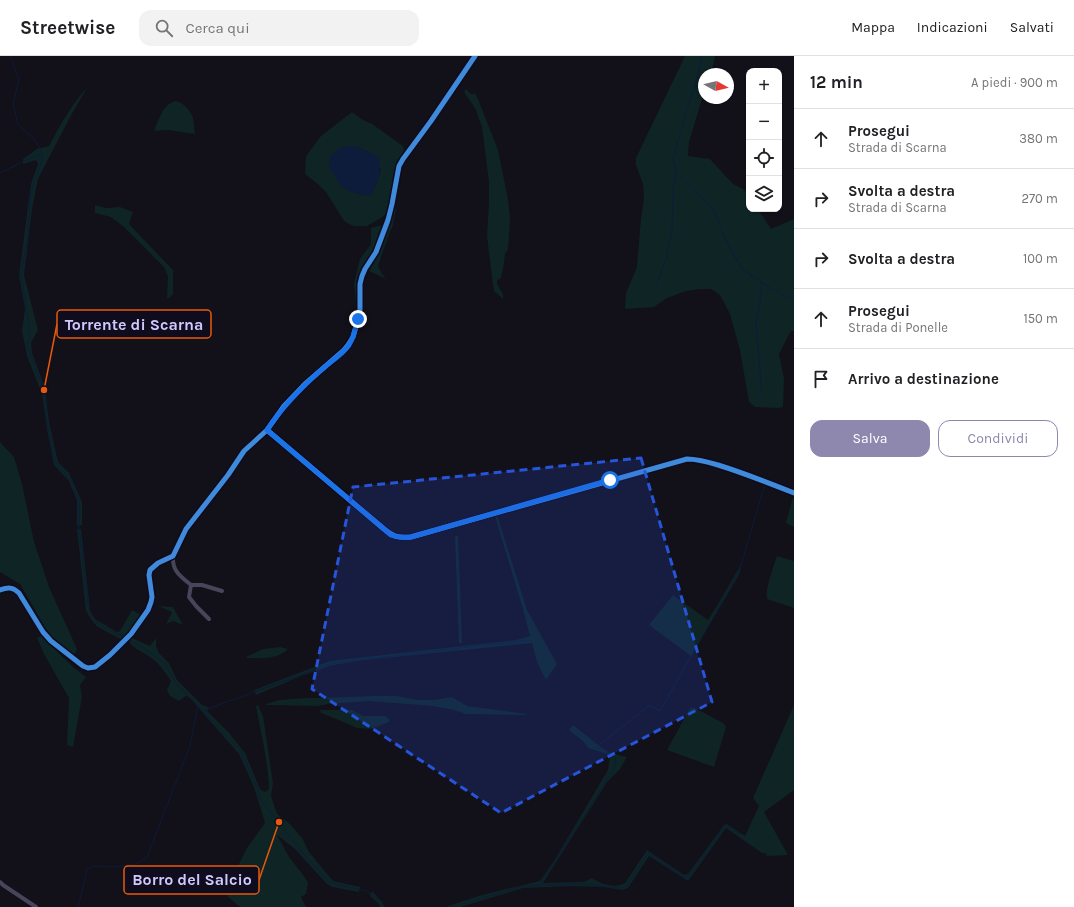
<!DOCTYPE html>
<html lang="it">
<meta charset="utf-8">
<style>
body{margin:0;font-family:Karla,sans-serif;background:#f2f2f2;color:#202124}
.controls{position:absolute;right:12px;top:12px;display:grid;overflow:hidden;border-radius:8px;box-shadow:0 1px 3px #0004}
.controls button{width:36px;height:36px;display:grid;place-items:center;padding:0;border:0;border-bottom:1px solid #e0e0e0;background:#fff;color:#202124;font:20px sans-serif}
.compass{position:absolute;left:698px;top:12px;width:36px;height:36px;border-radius:50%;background:#fff;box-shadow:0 1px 3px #0004;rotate:98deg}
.stop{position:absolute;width:12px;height:12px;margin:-9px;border:3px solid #1a73e8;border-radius:50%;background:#fff}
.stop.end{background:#1a73e8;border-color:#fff;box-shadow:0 1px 4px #0008}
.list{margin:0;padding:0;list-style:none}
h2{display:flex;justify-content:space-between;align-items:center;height:52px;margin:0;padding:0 16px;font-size:17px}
h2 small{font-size:13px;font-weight:400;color:#757577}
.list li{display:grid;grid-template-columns:26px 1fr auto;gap:12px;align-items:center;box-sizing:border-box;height:60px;padding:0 16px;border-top:1px solid #e0e0e0}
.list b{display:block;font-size:15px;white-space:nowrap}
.list p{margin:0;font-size:13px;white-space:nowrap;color:#757577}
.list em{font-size:13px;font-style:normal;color:#757577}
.actions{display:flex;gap:8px;padding:12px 16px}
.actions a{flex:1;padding:9px 0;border:1px solid #8e88ae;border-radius:12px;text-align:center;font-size:14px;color:#8e88ae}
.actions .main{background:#8e88ae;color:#fff}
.icon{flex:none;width:22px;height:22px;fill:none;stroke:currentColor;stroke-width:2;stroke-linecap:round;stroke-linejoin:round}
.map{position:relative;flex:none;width:794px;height:851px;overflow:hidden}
header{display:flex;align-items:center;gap:24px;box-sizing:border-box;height:56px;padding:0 20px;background:#fff;border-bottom:1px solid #e0e0e0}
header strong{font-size:19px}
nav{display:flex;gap:22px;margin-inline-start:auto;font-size:14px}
.search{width:280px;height:36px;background:#f2f2f2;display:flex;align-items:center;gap:10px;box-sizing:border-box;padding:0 14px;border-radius:12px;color:#757577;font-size:15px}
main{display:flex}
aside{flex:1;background:#fff}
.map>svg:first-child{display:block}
.green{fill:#0f2425;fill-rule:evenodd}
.water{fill:#0c1c3a}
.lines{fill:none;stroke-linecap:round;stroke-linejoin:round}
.stream{stroke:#0c1c3a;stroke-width:1}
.street{stroke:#46455a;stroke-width:4}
.cycleway-casing{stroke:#0f0c1d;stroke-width:8}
.cycleway{stroke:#408adc;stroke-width:5}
.route{stroke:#1a73e8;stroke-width:5}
.marked{fill:#2654da;fill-opacity:0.2;stroke:#2654da;stroke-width:3;stroke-dasharray:8 5;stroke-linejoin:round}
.leader{fill:none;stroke:#e8590c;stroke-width:1.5}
.callout-dot{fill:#e8590c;stroke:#0f0c1d;stroke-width:1.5}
.callout{fill:#0f0c1d;stroke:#e8590c;stroke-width:1.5}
.callout-label{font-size:16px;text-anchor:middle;font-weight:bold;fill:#d0c9fe}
</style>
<header>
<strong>Streetwise</strong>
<div class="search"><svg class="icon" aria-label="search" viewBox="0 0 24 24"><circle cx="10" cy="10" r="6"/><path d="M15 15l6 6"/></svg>Cerca qui</div>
<nav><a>Mappa</a><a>Indicazioni</a><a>Salvati</a></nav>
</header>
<main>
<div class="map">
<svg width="794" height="851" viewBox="0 0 794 851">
<rect width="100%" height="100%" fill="#121019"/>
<!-- green -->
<path class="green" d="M685,0H715L714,6L710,18H704V36L689,86L688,100L710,103L733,128L743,133L749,139V153H758L771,173L794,163V275H791L786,284L779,298L784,323L783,351L778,352L755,351L749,346L740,294L730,258L720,239L711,233H700L686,235L667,242L654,251L625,253L626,237L637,211L641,162L644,143L643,128L636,109V102Z
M88,30L69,63L38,123L32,153L24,219L38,274L31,287L32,297L45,332L49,366L58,406L69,417L82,446V469L77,470V445L69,425L54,409L47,373L42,338L27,300L22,275L25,253L19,219L31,128L38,108L36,104L23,108V103L37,93L49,90C60,69 72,48 88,30Z
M466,33L471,38H476L498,94L508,143L510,163L508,194L505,197L504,207L501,222L497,224V228L503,238V243L494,235L493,228L487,180L489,147V126L482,71L475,52L464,36Z
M175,45C183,46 191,55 193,62C194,67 194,73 195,78L168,74L154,75C159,64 162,49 175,45Z
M352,56L363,64L372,68L403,90L404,95L397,105L389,150L386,158L381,162L367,170H354L349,168L344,165L326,136L319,129L305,118L306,100L321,80ZM329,109L381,113L377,126L371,139L342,131Z
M95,149L106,152L120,151L133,156L129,168L173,214V238L169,242H167L168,221L164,211L124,171L111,161L95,157Z
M394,152L396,153L393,169L389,178L378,210L382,218L386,223L369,215C381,196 389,174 394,152Z
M382,169L375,193L362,212L358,226L357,255L354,227L360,203L371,188V172Z
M0,386L14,401L22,428L34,486L49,531L77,593L75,598L69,595L48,577L20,528L0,516Z
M794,442V471L786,467L792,444Z
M497,459L527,554L557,608L546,624L537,606L532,587L365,604L333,609L301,620L256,639L254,634L330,605L516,584L530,580L523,553L495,460Z
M77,473H81L90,554L95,563L117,576L120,575L132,554L141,559L128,579L122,584L98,571L93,566L86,555Z
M455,480H458L462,587H459Z
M777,500L794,505V552L767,543C765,531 773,513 777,500Z
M742,507L739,519L691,600L649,569L673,539L708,564C720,546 730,526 742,507Z
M158,550L173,551L183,569L173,565L166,568L172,556Z
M41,580L73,611L86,621L80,629L82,641L73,691L67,689L69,642L44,598L37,582Z
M132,582L150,590L156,582V590L159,597L169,607L177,624L202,649L208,651L209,653L207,655L229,677L245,697L260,733L265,736L269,733C268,705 261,678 256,650L258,649L263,660L273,727L271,740L277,758L290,768L302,782L309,796L333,825L360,831L359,836L332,831L326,827L295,793L277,779L289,801L304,820L308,827L306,838L301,841L306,851H240L227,840L229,836L226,834L247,792L265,767L254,731L239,698L189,641L186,640L179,645L170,640L167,634L171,625C165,616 159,607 150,601C143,596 134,593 129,586Z
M280,591L288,593C278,604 260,602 247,602L246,601L263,593Z
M373,640H396L418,644H434L452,641L467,650L527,658L526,659L466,658L454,654L433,650L369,645L328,648L318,650L266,649V648L279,644L307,642H324Z
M794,649V734L764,756L788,799L767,800L765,797H762L726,772L688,825L649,800L628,832L622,834L604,831L572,830L523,832L460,851H446L482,839L540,825L554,805L608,714L610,699L588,692L585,687L569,674L573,669L602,692L610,697L627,701L620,713L607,726L543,827L584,826L592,822C601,828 615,833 625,827L647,794L684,819L688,818L724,769L727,768L745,780L759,750L753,742Z
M690,652H695L723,667L726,671L714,711L667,694Z
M320,654H352L363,660H385L389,663V666L371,673L357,672L339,664L321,657Z
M372,835L382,846L385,851H380L379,848L370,840Z"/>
<!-- water -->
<path class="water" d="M349,90C360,89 369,96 379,102C382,119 378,124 371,139C364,141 346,135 341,130C339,128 338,124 336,122C334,118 329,113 329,108C329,97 340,92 349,90Z"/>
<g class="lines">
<!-- stream -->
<path class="stream" d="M10,0L19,23L13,48L18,68L35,84L42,97V105L31,136L27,185L21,218L30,278L27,290L44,334L47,366L55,406L65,417L72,427L79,446V471L88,549C93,570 107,572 124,581
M702,0L696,27L686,56L673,103L676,115L698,137L715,156L726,185L742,213L770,232L794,244
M0,117L41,97
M761,226V240L756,268L762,337
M656,230L666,203L672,175L673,137L676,115
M127,583L140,590L164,606L176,627L240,694L257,731L260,743L305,800L329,826L334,828L367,835L376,842L383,851
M205,654L333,607L528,584
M540,829L616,709L615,701L596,691L650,649L660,655L723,544L738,517L742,506L764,431
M78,851L87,814L92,810L114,811L137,808L147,801L190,690L198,649
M452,851L520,831L540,829L592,828L620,832L626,830L648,797L685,822L689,820L725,770L729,771L741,779"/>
<!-- street -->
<path class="street" d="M267,374L384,473C394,481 398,482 411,481L687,403C698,403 708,406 718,409C744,417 769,427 794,437
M173,500C172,515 180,520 191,529L189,541L196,550L209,563
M191,529H202L222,535
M0,534C8,531 13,531 19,537L43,576L51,585L83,610L88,612L95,611L110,599L131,578L148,554L151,546L152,541L149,519L150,514L158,507L173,500L186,473L228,419L244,395L267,374L284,350L305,328L343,295L348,289L353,281L358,263L360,254V228L362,220L365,213L376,196L388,164L392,148L399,110L403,103L431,65L475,0
M0,826L3,829L36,851"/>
<defs>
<path id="cycleway" d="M267,374L384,473C394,481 398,482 411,481L687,403C698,403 708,406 718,409C744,417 769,427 794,437
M0,534C8,531 13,531 19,537L43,576L51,585L83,610L88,612L95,611L110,599L131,578L148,554L151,546L152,541L149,519L150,514L158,507L173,500L186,473L228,419L244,395L267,374L284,350L305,328L343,295L348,289L353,281L358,263L360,254V228L362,220L365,213L376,196L388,164L392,148L399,110L403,103L431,65L475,0"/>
</defs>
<!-- cycleway casing -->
<use href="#cycleway" class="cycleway-casing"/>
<!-- cycleway -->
<use href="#cycleway" class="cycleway"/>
</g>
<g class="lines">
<!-- route -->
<path class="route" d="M358,263C356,271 354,281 349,289C342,299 330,306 321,314C301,332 282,351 267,374L391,479C398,482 404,482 411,481L610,424"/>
</g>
<!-- marked area -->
<path class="marked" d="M641,402L712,646L501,757L312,633L353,431Z"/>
<!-- callouts -->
<path class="leader" d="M44 334L57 268M279 766L259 824"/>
<g class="callout-dot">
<circle cx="44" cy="334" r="4"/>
<circle cx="279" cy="766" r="4"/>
</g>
<g class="callout">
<rect x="57" y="254" width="154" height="28" rx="4"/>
<rect x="124" y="810" width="135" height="28" rx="4"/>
</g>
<g class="callout-label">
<text x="134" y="274">Torrente di Scarna</text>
<text x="192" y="829">Borro del Salcio</text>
</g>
</svg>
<div class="controls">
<button>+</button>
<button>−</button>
<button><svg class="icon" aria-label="locate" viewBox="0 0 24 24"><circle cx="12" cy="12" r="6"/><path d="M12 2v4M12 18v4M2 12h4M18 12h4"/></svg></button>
<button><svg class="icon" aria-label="layers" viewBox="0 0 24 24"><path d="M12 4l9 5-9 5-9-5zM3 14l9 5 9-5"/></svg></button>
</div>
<svg class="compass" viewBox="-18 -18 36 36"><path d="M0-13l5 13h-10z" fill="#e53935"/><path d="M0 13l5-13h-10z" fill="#757577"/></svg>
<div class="stop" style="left:610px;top:424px"></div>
<div class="stop end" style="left:358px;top:263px"></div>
</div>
<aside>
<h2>12 min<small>A piedi · 900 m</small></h2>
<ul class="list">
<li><svg class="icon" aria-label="ahead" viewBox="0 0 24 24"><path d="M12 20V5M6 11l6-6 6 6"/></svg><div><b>Prosegui</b><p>Strada di Scarna</p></div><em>380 m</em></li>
<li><svg class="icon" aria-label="right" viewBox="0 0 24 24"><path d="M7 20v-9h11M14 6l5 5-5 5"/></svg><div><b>Svolta a destra</b><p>Strada di Scarna</p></div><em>270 m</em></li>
<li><svg class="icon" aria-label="right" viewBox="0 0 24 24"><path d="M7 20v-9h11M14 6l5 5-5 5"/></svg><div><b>Svolta a destra</b></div><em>100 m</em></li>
<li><svg class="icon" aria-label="ahead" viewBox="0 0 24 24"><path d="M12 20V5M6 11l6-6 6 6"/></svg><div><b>Prosegui</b><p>Strada di Ponelle</p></div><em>150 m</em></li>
<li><svg class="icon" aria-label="arrive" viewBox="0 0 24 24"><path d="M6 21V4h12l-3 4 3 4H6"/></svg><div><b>Arrivo a destinazione</b></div></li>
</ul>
<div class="actions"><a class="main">Salva</a><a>Condividi</a></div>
</aside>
</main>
